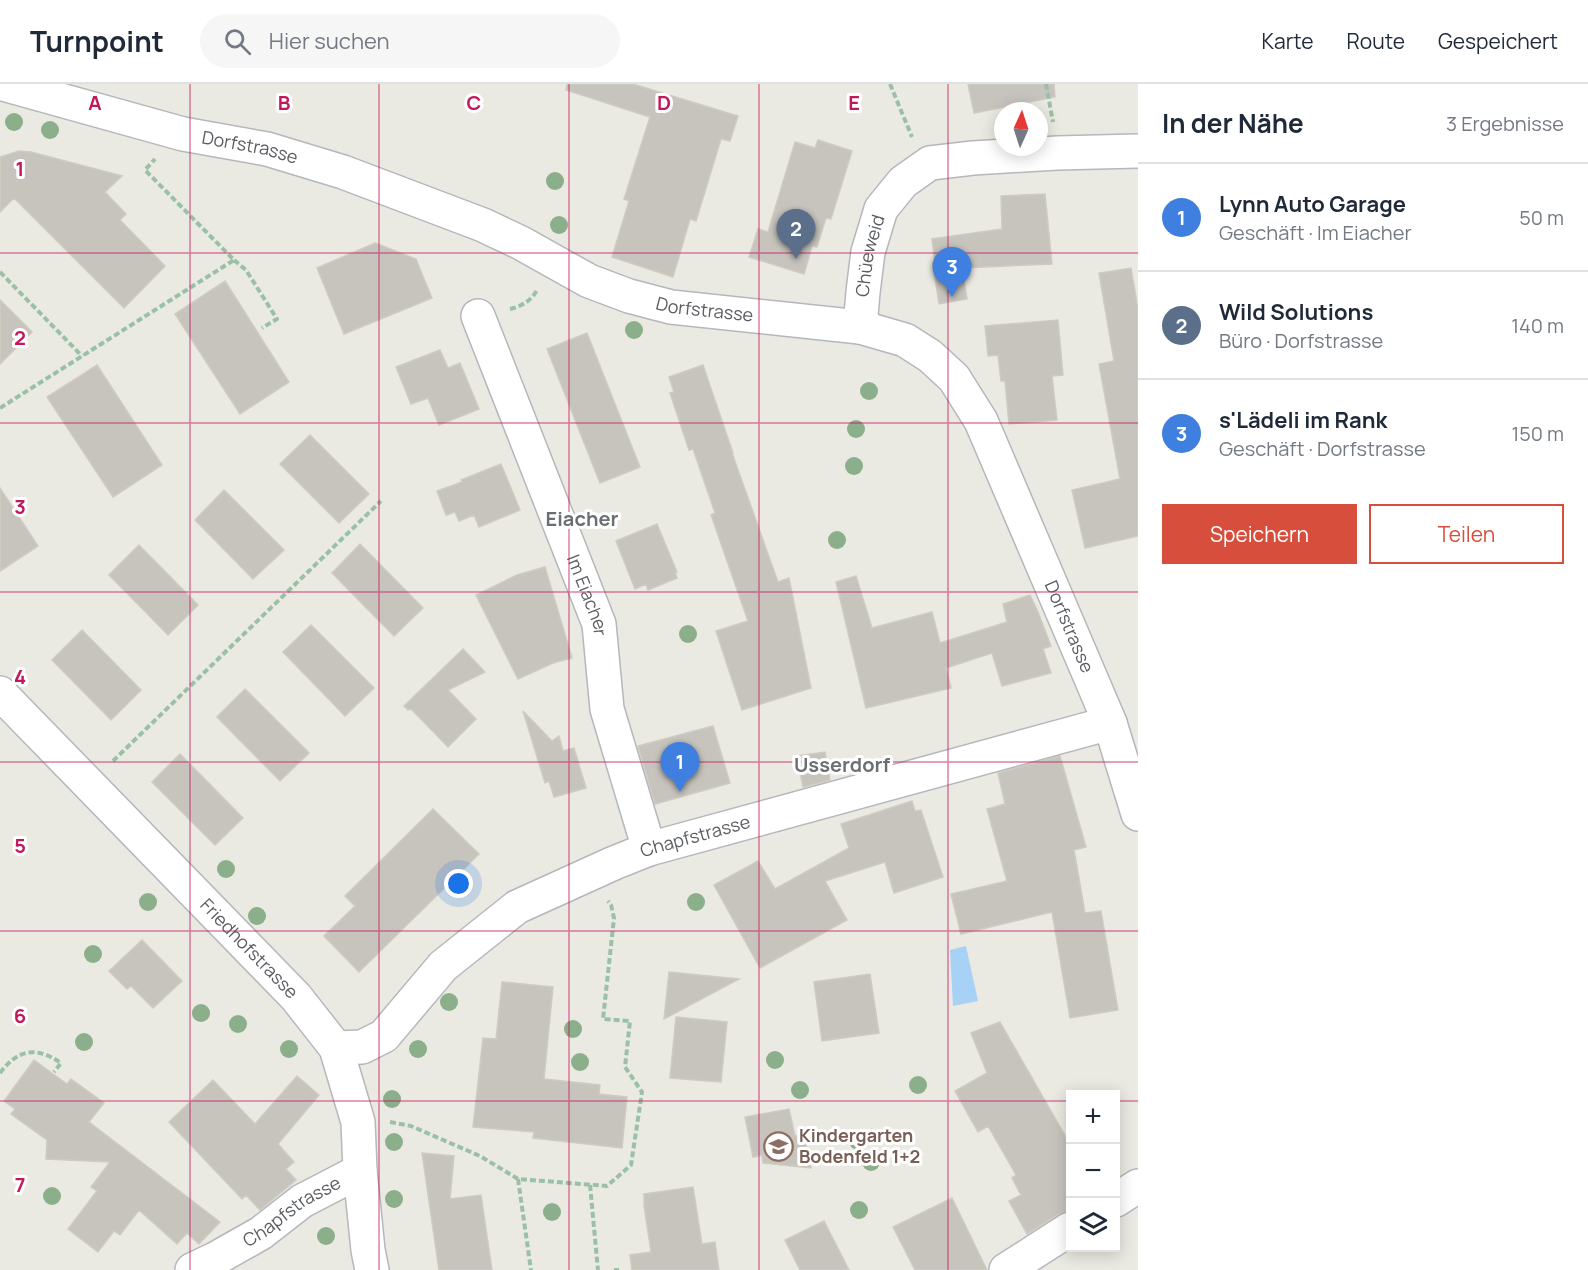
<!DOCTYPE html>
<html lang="de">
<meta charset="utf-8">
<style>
body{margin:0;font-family:Manrope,sans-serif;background:#f6f6f7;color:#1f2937}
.controls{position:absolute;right:18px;bottom:18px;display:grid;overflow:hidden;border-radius:0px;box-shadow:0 3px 15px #0003}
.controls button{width:54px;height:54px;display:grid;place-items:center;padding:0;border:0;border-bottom:2px solid #e0e1e3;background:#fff;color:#1f2937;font:30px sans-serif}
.compass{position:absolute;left:994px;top:18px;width:54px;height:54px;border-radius:50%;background:#fff;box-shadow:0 3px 15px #0003;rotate:3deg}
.you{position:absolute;left:459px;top:800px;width:21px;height:21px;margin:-15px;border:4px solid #fff;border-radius:50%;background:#1a73e8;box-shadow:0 0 0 9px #1a73e833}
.badge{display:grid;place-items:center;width:39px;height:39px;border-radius:50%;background:#d74e3d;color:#fff;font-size:20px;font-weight:700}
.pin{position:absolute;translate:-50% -50px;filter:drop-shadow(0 2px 3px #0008)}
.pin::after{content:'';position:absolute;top:32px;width:21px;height:18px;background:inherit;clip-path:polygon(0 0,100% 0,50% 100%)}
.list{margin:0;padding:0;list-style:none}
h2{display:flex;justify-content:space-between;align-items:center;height:78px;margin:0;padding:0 24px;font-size:26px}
h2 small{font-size:20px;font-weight:400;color:#747a83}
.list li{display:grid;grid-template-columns:39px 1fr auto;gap:18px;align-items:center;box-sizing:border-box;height:108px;padding:0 24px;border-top:2px solid #e0e1e3}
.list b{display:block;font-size:22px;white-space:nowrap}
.list p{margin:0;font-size:20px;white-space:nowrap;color:#747a83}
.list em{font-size:20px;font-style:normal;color:#747a83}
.actions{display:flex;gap:12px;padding:18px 24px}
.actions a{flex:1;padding:14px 0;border:2px solid #d74e3d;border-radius:0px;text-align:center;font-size:21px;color:#d74e3d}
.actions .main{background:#d74e3d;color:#fff}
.icon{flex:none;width:33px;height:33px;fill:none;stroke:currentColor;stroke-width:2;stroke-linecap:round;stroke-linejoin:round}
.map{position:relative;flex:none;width:1138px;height:1186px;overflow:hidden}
header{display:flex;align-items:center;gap:36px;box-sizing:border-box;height:84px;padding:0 30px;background:#fff;border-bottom:2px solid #e0e1e3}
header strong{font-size:28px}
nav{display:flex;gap:33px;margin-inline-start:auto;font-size:21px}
.search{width:420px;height:54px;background:#f6f6f7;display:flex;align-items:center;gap:15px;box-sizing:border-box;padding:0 21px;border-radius:33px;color:#747a83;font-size:22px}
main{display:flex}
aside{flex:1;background:#fff}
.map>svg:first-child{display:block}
.water{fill:#a8d1f6}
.building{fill:#c7c4be;stroke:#cfcbc1;stroke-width:1.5}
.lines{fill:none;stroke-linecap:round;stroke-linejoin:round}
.minor-casing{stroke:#b4b7bb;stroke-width:36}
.path{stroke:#9ac1a7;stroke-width:4;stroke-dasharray:6 3;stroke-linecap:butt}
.minor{stroke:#fff;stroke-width:33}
.tree{fill:#8baf8a}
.grid{fill:none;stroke:#c2185b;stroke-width:1.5;stroke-opacity:0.55}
.labels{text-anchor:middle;stroke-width:6;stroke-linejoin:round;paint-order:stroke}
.street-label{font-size:18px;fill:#5a5d61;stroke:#fff}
.education-label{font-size:18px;font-weight:bold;fill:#785e54;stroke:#fff;text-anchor:start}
.neighbourhood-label{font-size:20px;font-weight:bold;fill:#6b6f73;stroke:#fff}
.grid-label{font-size:20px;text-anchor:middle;font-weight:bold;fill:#c2185b;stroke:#fff;stroke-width:6;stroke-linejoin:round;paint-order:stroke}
</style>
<header>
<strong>Turnpoint</strong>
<div class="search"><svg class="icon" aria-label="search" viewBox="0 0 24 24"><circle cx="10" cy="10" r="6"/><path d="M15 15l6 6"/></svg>Hier suchen</div>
<nav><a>Karte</a><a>Route</a><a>Gespeichert</a></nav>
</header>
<main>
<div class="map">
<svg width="1138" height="1186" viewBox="0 0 1138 1186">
<rect width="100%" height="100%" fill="#ebeae2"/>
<!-- water -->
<path class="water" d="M966,862L978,917L953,922L950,866Z"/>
<!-- building -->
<path class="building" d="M567,0H633L738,32L730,57L721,55L696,137L690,135L673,193L612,173L629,117L624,115L650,33L566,6Z
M968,0H1054L1055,13L974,29Z
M818,56L852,67L831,135L826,134L817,163L812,162L804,190L749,173L758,145L768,148L795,58L815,64Z
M19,67L31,68L122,92L105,108L126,130L120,136L165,182L124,224L14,114L0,128V73Z
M1045,110L1052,180L962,184L967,215L939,220L933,180H935L932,155L1002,145L1001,112Z
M375,159L416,175L432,214L344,250L317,184Z
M1131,184L1138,225V452L1085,464L1072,406L1120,395L1099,280L1114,277L1099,189Z
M225,197L289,298L240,330L175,230Z
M0,216L32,248L0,280Z
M1058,236L1063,291L1052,292L1057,336L1009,340L1005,297H1001L998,271L988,272L985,242Z
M587,249L640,383L600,399L547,265Z
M440,266L448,284L460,279L479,325L439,341L428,314L411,320L396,283Z
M97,281L162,381L113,413L47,313Z
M703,281L733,369H732L778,498L789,494L811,604L742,626L716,547L748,537L711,431L715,429L693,365L689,366L670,309L674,308L669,293Z
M310,351L369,410L339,439L280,380Z
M501,380L520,426L479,443L474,431L459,437L455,428L446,431L437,407L462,398L461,396Z
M0,404L38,462L0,487Z
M224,406L284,466L253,495L195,436Z
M657,440L677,488H675L677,494L648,506L646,500L635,505L616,457Z
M360,460L423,524L394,552L332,489Z
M139,461L198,521L168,551L109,491Z
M545,483L572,574L553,579L518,595L476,511L517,491Z
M856,492L872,544L932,528L940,559L1007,538L1003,520L1030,511L1038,528L1051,562L1043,565L1051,589L1002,602L992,569L946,584L951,604L866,624L836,498Z
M311,541L374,604L345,632L283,568Z
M82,546L141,606L111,636L52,576Z
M463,565L485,588L448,606L476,635L448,663L411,625L408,626L404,622Z
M245,605L309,669L280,697L217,633Z
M523,627L552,657L559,652L563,667L574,664L586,704L554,713L549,697L545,699Z
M713,642L730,699L655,720L638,662Z
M825,668L830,696L803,703L797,672Z
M180,670L243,734L215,761L152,698Z
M1060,672L1086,763L1074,766L1085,829L1101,827L1118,926L1070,934L1052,828L961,850L951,810L1007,797L987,725L1005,720L998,689Z
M912,717L915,727L921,726L943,793L894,809L885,778L825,797L847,836L760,884L714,801L758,777L775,805L849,764L841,740Z
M433,725L479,770L359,888L324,852L355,822L345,812Z
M142,856L182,897L153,924L131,902L127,905L109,887Z
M669,888L739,895L664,935Z
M870,890L879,949L822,957L814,898Z
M502,898L553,903L544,995L600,1001L599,1010L627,1013L622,1064L533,1054L534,1048L473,1043L483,954L496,955Z
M676,933L727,938L721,998L670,994Z
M1000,938L1071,1062V1126L1060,1129L1027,1150L1009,1117L1021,1111L1012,1094L1016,1091L988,1042L978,1048L955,1007L987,989L971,949Z
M34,976L67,1000L71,995L104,1019L89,1038L220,1138L199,1160L187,1149L177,1160L139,1126L120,1151L114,1147L98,1168L68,1145L97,1107L91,1103L110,1078L46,1075L47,1056L11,1030L15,1025L4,1017Z
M297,992L319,1011L278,1060L294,1078L286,1085L296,1096L260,1126L246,1111L242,1115L169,1038L213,996L255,1040Z
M789,1025L795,1052L804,1051L811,1084L763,1079L762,1071L753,1073L745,1033Z
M422,1069L454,1072L450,1115L481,1111L492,1186H439Z
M693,1103L702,1160L715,1158L719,1186H632L630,1171L651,1168L644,1122V1110Z
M952,1114L987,1186H915L893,1143Z
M824,1137L849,1186H800L785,1156Z"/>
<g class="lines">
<defs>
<g id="minor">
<path id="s1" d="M3,0L183,50L267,65L343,88L483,141L521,159L589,197L629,212L671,223L860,243L905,256L930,272L954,294L981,337L1110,639L1138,730"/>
<path id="s2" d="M478,232L599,540L607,625L649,765"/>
<path id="s3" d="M860,243L863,208L868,168L881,125L903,98L930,79L973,74L1057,69L1138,67"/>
<path id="s4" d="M0,609L296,913L336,964L358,1038L360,1087L368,1166L372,1186"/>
<path id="s5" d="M336,964L362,963L384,952L443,882L517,823L614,779L649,765L1110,639"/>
<path d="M1116,1116L1138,1102"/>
<path id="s6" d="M192,1186L215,1175L261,1149L302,1117L360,1087"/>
<path d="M1006,1186L1070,1145"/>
</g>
</defs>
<!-- minor casing -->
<use href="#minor" class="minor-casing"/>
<!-- path -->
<path class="path" d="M890,0L912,53
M1046,0L1053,38
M234,176L246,186L277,235L262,244
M0,188L82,272
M510,225C522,222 531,217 537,206
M0,324L234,176L145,86L155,75
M113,677L381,417
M0,989C18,965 36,962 61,979L54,988
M390,1038L411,1042L480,1072L518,1095L607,1102L631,1081L642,1008L625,983L630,937L603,935L614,834L611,821L608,817
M518,1095L531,1186
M590,1101L598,1186
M614,1186H619"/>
<!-- minor -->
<use href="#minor" class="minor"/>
</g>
<!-- trees -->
<g class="tree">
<circle cx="14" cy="38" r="9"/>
<circle cx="50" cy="46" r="9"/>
<circle cx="555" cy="97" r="9"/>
<circle cx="559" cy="141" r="9"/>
<circle cx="634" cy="246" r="9"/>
<circle cx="869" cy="307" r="9"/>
<circle cx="856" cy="345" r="9"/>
<circle cx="854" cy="382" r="9"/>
<circle cx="837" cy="456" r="9"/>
<circle cx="688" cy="550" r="9"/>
<circle cx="226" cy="785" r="9"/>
<circle cx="148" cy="818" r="9"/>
<circle cx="696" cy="818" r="9"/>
<circle cx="257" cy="832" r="9"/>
<circle cx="93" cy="870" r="9"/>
<circle cx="449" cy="918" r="9"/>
<circle cx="201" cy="929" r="9"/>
<circle cx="238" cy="940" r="9"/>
<circle cx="573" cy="945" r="9"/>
<circle cx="84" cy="958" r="9"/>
<circle cx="289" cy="965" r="9"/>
<circle cx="418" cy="965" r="9"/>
<circle cx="775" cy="976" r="9"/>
<circle cx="580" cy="978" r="9"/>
<circle cx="918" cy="1001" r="9"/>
<circle cx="800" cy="1006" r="9"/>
<circle cx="392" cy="1015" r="9"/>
<circle cx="858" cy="1057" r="9"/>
<circle cx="394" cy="1058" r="9"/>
<circle cx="871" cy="1078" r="9"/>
<circle cx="52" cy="1112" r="9"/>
<circle cx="394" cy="1115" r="9"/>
<circle cx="859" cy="1126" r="9"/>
<circle cx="552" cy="1128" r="9"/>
<circle cx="326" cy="1152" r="9"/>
</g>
<!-- grid -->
<path class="grid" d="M190,0V1186M379,0V1186M569,0V1186M759,0V1186M948,0V1186M0,169H1138M0,339H1138M0,508H1138M0,678H1138M0,847H1138M0,1017H1070M1116,1017H1138"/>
<!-- icons -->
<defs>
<symbol id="school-ring" viewBox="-11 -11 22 22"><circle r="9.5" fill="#fff" stroke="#8d6e63" stroke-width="1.5"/><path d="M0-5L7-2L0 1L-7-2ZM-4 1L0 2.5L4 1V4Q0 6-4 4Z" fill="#8d6e63"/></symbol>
</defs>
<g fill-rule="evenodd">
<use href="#school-ring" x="762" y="1046" width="33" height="33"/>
</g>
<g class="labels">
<!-- street labels -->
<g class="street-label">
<text dy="6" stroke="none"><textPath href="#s1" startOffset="255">Dorfstrasse</textPath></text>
<text dy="6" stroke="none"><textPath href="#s3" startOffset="72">Chüeweid</textPath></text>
<text dy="6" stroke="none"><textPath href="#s1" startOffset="741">Dorfstrasse</textPath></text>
<text dy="6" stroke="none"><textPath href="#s2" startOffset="300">Im Eiacher</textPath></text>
<text dy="6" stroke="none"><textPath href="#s1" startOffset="1281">Dorfstrasse</textPath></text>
<text dy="6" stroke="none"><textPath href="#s5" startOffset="429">Chapfstrasse</textPath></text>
<text dy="6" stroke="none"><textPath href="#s4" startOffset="357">Friedhofstrasse</textPath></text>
<text dy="6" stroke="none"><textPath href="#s6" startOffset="116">Chapfstrasse</textPath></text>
</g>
<!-- education labels -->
<g class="education-label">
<text x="799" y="1058">Kindergarten<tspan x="799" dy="21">Bodenfeld 1+2</tspan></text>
</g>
<!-- neighbourhood labels -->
<g class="neighbourhood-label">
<text x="582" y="442">Eiacher</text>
<text x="842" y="688">Usserdorf</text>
</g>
</g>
<g class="grid-label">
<text x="95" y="26">A</text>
<text x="284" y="26">B</text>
<text x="474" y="26">C</text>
<text x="664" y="26">D</text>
<text x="854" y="26">E</text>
<text x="20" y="92">1</text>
<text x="20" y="261">2</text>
<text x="20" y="430">3</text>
<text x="20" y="600">4</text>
<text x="20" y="769">5</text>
<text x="20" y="939">6</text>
<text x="20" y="1108">7</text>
</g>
</svg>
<div class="controls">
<button>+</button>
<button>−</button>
<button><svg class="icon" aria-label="layers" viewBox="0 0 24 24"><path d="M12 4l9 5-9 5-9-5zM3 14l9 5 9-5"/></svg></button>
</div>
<svg class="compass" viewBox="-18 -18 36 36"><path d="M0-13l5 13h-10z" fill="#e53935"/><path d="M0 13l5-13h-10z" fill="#747a83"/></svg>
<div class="you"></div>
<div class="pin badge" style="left:680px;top:708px;background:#3f7fe0">1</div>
<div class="pin badge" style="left:796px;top:175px;background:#5c6f8a">2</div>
<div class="pin badge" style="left:952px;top:213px;background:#3f7fe0">3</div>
</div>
<aside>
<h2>In der Nähe<small>3 Ergebnisse</small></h2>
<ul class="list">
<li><span class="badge" style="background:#3f7fe0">1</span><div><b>Lynn Auto Garage</b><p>Geschäft · Im Eiacher</p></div><em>50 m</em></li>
<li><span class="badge" style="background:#5c6f8a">2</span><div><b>Wild Solutions</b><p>Büro · Dorfstrasse</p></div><em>140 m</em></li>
<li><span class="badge" style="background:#3f7fe0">3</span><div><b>s'Lädeli im Rank</b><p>Geschäft · Dorfstrasse</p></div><em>150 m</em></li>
</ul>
<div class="actions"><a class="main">Speichern</a><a>Teilen</a></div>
</aside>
</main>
